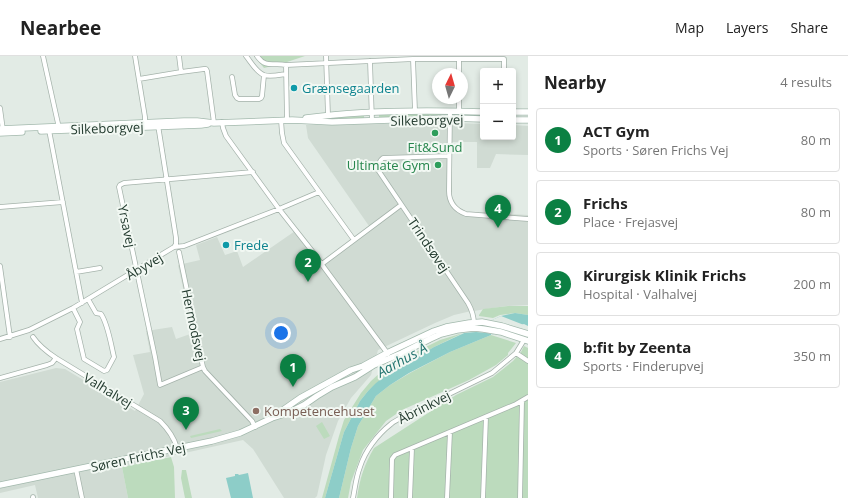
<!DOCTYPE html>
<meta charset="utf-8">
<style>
body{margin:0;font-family:"Open Sans",sans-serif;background:#f2f2f2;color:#222}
.controls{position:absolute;right:12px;top:12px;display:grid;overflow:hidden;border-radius:4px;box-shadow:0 2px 6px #0003}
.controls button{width:36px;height:36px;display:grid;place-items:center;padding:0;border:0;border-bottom:1px solid #e0e0e0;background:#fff;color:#222;font:20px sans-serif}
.compass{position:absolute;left:432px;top:12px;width:36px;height:36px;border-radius:50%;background:#fff;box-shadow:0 2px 6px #0003;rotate:5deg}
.you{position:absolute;left:281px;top:277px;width:14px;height:14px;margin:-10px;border:3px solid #fff;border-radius:50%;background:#1a73e8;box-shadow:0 0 0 6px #1a73e833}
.badge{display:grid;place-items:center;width:26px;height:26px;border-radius:50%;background:#0b8043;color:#fff;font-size:13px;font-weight:700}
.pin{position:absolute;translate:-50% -33px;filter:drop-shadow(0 1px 2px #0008)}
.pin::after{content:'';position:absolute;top:21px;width:14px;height:12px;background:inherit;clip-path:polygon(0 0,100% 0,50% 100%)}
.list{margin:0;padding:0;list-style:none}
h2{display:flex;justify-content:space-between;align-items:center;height:52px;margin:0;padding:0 16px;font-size:17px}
h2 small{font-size:13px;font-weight:400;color:#767676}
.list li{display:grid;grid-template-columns:26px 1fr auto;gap:12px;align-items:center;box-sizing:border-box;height:64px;margin:0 8px 8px;padding:0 8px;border:1px solid #e0e0e0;border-radius:4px}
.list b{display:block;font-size:15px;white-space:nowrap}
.list p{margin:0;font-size:13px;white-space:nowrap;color:#767676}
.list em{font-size:13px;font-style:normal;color:#767676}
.map{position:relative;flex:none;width:528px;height:442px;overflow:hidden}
header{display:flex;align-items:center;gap:24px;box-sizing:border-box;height:56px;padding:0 20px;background:#fff;border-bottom:1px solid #e0e0e0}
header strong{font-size:19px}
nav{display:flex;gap:22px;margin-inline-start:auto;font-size:14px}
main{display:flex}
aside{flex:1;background:#fff}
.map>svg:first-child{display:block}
.built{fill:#d0dbd3}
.green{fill:#bcdbbd}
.water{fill:#8dcdc8}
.pier{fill:#e2ebe5}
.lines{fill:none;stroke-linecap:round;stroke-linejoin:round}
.street-casing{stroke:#a5b3ab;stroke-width:5.5}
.secondary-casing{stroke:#a3b9ad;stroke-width:7}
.street{stroke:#fff;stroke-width:4}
.secondary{stroke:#fff;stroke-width:5.5}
.culture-dot{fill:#0f9aa8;stroke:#f2f8f3;stroke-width:1.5}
.leisure-dot{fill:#2e9e5b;stroke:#f2f8f3;stroke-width:1.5}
.education-dot{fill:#8d6e63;stroke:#f2f8f3;stroke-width:1.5}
.labels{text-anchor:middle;stroke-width:4;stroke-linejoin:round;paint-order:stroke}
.culture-label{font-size:13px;fill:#0d838f;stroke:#f2f8f3;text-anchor:start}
.street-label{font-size:13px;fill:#233b2f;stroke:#f2f8f3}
.leisure-label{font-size:13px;fill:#27864d;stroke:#f2f8f3}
.education-label{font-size:13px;fill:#785e54;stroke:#f2f8f3;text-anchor:start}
.water-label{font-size:14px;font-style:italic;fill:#21736e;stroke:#f2f8f3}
</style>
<header>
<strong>Nearbee</strong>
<nav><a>Map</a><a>Layers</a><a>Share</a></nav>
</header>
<main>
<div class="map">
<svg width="528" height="442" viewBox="0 0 528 442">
<rect width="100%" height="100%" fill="#e2ebe5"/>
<!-- built -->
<path class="built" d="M455,67L483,68V81H513V69L528,70V99L496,98L490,112H477V86H452V141L458,151L467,156L528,159V249L506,250L467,256L454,259L435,267L378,294L371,319L351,342L338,365L326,399L317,440L315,442H284L253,393L243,384L122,411L128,442H38L35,429L0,437V326L56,312L65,313L135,355L144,338L133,299L150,296L146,275L172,271L176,283L193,277L178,209L200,204L196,189L217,181L225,199L237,195L243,211L298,173L323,205L369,170L308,82L306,69Z"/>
<!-- green -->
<path class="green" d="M254,0H305L284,7L264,12Z
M410,58H441L442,60L379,62V59Z
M364,60V62L333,63L320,62Z
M508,250H528V259L515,257L500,259L493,262L479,260V259L483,253Z
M463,277L434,291L395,314L385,320L368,335L360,345L344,376L325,442H322L339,380L344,364L361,337L371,325L381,316L385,311L440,284Z
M491,279L516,287L508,297V299L496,309L469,324L402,354L386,365L363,394L351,426L348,442H339L351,392L358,370L376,340L390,329L410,317L450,296Z
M524,290L528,292V442H357C360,422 364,409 374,392L456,339L493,321L513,305L521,296Z
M322,366L330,380L324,383L316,370Z
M220,373L222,375L191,382L190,380Z
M171,401L174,411L175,442H128L122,411Z
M182,414H186L192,442H185L181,422Z"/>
<!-- water -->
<path class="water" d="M515,257L528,259V270L524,268L491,279L450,296L409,317L390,329L376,340L358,370L351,392L339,442H325L344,376L360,345L368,335L376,327L385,320L434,291L501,260Z
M248,417L253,442H231L226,422L235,420V418H238L239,419Z"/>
<!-- pier -->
<path class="pier" d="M501,260L524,269L491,279V278L487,277L476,276L463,277Z"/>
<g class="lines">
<defs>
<path id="street" d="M43,0L59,72
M135,0L145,61V69
M246,0C251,6 256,16 264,19C270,21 279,19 286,18
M257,0C266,13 273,6 286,9L413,3H504V15
M326,0L328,59
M413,3L415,55
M370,5L372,65
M286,9L287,64
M181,16L204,13H206L207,15L214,67
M459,18V3
M232,21L235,39L237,42L239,43H259L261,42L262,40L264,19
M139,23L181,16L179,0
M0,52L3,74
M450,55L449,135C449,147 455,154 466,158L528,163
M459,55V42
M281,64L282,77L284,87L354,184
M222,66L223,72L226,80L279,153L316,200
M49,74L82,247
M449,100L383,102C379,105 378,108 378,114L468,247C472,254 474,260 474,268
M0,151L63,146
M174,191L184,190L279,153L319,136
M179,196L203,311L205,315L252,365L255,371
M317,202L388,298
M322,208L401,149
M0,210L10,281
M76,216L100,212
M73,252L80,266L77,273L84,303L104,315L107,314L114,301C111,289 108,268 101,258L96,257L88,243
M33,281C39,290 47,296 56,302L160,365C168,373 174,381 177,392
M0,283L29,274L73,252L174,191L176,188V182L158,69
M516,297L528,305
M203,311L160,329L155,301L119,131L120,129L124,127L253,116
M0,322L47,309L52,307L56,302
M76,413L82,442
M33,441V442
M353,442C355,432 356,421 360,411C365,395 377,379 391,368C394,365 400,363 404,360L492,317L516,297L524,284
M391,442L392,403L395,399L516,348L528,341
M410,442L412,392
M447,442L450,376
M483,442L486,361
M520,442L522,345"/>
<path id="secondary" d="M513,56H528
M306,62C364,54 425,54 483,56
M513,64H528
M0,73L184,65H197L214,67L292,64L332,66L450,62L483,63
M41,75L201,69L208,68
M0,77L22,76
M277,358L300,342L351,314L363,310L387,297L434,275L446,271L469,267L482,266L502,270L528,278
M0,429L212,385L240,377L272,362L288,357L304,349L317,340L332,331L355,321L374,309L402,297L430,283L441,278L457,274L474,272L483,273L501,276L528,285"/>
</defs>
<!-- street casing -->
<use href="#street" class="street-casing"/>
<!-- secondary casing -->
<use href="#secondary" class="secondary-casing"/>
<!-- street -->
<use href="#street" class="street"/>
<!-- secondary -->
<use href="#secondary" class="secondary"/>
</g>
<!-- markers -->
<g class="culture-dot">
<circle cx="294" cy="32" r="4"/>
<circle cx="226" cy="189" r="4"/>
</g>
<g class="leisure-dot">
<circle cx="435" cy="77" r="4"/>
<circle cx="438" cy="109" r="4"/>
</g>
<circle class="education-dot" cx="256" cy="355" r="4"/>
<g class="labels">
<!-- culture labels -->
<g class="culture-label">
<text x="302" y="37">Grænsegaarden</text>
<text x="234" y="194">Frede</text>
</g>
<!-- street labels -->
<g class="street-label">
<text transform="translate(427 64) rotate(-1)" y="5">Silkeborgvej</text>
<text transform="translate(107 72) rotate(-2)" y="5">Silkeborgvej</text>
<text transform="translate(127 170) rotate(78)" y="5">Yrsavej</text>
<text transform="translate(429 189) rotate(56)" y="5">Trindsøvej</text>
<text transform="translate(144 210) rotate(-31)" y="5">Åbyvej</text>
<text transform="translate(194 269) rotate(78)" y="5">Hermodsvej</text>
<text transform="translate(108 334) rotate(31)" y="5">Valhalvej</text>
<text transform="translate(424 351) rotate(-27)" y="5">Åbrinkvej</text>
<text transform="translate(138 401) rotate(-12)" y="5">Søren Frichs Vej</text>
</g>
<!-- leisure labels -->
<g class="leisure-label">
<text x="435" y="96">Fit&amp;Sund</text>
<text x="430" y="114" text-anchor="end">Ultimate Gym</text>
</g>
<!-- education labels -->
<g class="education-label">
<text x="264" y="360">Kompetencehuset</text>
</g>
<!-- water labels -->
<g class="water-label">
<text transform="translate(402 304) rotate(-29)" y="5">Aarhus Å</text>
</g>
</g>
</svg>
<div class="controls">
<button>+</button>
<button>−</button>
</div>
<svg class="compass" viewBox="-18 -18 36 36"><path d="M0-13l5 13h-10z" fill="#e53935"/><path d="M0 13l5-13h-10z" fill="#767676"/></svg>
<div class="you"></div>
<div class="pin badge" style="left:293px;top:331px">1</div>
<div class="pin badge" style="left:308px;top:226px">2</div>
<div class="pin badge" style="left:186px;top:374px">3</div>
<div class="pin badge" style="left:498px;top:172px">4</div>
</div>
<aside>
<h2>Nearby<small>4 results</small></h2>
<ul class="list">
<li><span class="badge">1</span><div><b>ACT Gym</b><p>Sports · Søren Frichs Vej</p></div><em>80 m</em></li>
<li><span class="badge">2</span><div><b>Frichs</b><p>Place · Frejasvej</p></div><em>80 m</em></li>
<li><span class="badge">3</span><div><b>Kirurgisk Klinik Frichs</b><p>Hospital · Valhalvej</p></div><em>200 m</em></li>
<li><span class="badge">4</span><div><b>b:fit by Zeenta</b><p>Sports · Finderupvej</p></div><em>350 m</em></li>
</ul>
</aside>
</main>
